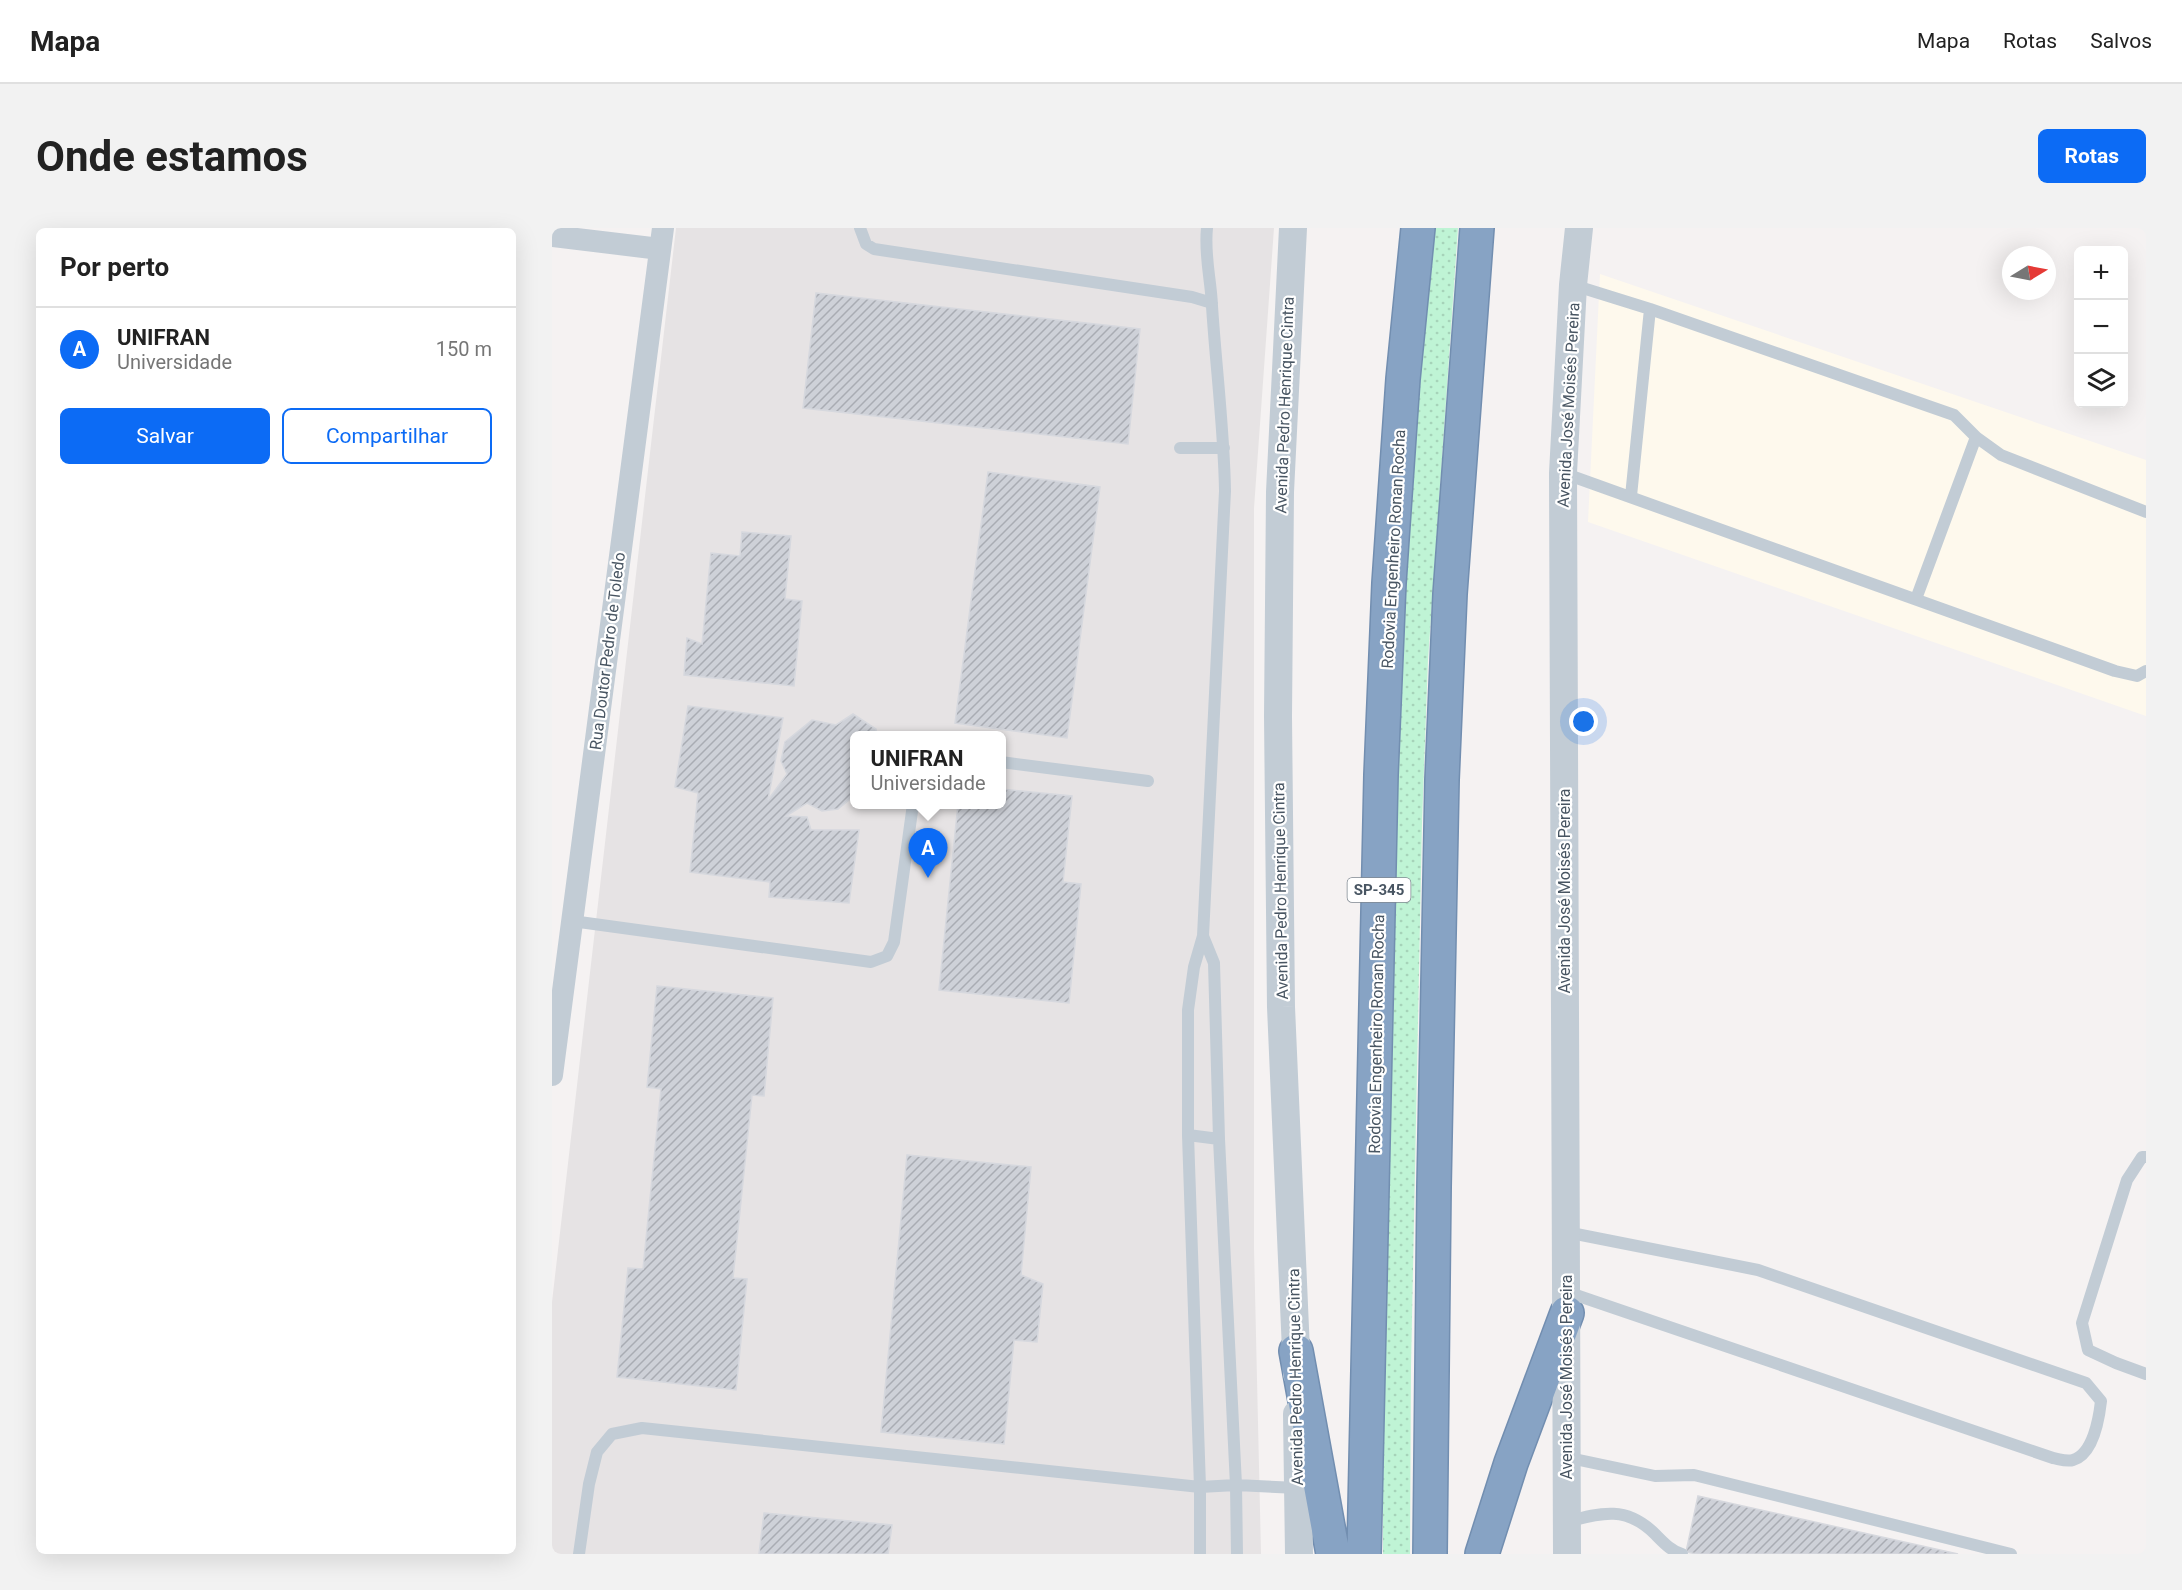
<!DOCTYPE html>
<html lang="pt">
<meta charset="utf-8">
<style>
body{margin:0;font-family:Roboto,sans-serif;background:#f2f2f2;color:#222}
.controls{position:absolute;right:18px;top:18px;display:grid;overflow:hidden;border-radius:9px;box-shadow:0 6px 24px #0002}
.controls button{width:54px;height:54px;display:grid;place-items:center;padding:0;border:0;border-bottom:2px solid #e0e0e0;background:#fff;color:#222;font:30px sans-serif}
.compass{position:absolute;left:1450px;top:18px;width:54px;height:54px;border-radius:50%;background:#fff;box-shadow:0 6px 24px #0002;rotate:80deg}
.you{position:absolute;left:1032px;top:494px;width:21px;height:21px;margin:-15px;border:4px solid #fff;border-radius:50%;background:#1a73e8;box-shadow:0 0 0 9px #1a73e833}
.badge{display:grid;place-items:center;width:39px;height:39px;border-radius:50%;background:#0c6bf5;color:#fff;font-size:20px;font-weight:700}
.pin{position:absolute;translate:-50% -50px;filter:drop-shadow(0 2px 3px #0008)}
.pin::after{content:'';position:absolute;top:32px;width:21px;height:18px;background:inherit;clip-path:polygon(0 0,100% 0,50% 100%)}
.popup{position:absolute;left:298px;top:503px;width:156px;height:78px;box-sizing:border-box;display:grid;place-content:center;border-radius:9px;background:#fff;filter:drop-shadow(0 2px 4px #0005);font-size:20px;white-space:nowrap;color:#767676}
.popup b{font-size:22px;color:#222}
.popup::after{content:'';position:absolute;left:50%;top:100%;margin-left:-12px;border:12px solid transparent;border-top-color:#fff}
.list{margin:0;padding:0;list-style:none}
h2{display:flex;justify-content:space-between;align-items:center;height:78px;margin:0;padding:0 24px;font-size:26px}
h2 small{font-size:20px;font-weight:400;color:#767676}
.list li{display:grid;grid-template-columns:39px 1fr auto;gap:18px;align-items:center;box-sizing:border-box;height:84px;padding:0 24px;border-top:2px solid #e0e0e0}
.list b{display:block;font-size:22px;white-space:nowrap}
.list p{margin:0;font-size:20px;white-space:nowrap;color:#767676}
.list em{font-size:20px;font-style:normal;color:#767676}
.actions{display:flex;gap:12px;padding:18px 24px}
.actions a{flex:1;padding:14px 0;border:2px solid #0c6bf5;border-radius:9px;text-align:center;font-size:21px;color:#0c6bf5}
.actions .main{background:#0c6bf5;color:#fff}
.icon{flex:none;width:33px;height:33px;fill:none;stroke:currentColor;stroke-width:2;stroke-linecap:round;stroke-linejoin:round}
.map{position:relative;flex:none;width:1594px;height:1326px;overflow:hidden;border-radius:9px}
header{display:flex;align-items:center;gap:36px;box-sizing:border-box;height:84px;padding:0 30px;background:#fff;border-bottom:2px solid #e0e0e0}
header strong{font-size:28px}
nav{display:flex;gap:33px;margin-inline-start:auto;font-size:21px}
.intro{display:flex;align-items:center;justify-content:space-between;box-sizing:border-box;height:144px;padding:0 36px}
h1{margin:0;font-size:42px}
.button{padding:15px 27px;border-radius:9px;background:#0c6bf5;color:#fff;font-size:21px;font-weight:700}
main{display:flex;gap:36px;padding:0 36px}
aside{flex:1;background:#fff;border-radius:9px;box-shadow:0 6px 24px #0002}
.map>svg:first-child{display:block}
.commercial{fill:#fef9ed}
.education{fill:#e6e3e4;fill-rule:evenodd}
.grass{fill:url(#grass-dots)}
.building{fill:url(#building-hatch);stroke:#d6d8de;stroke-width:1.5}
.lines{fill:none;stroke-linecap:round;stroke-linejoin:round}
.motorway-casing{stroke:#728eb0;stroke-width:36}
.service{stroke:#c2ccd5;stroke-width:12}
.minor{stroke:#c2ccd5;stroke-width:22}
.tertiary{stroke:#c2ccd5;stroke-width:28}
.motorway{stroke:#87a3c4;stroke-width:33}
.labels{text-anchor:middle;stroke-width:4.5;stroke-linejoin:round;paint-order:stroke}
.shield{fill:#fff;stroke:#7f8891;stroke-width:1.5}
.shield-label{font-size:15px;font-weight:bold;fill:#485562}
.street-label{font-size:16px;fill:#485562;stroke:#fff}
</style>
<header>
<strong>Mapa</strong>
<nav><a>Mapa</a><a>Rotas</a><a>Salvos</a></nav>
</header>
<div class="intro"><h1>Onde estamos</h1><a class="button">Rotas</a></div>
<main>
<aside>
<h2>Por perto<small></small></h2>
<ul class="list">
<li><span class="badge">A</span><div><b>UNIFRAN</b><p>Universidade</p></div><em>150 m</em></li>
</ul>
<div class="actions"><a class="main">Salvar</a><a>Compartilhar</a></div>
</aside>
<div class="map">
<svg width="1594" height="1326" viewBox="0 0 1594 1326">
<defs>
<pattern id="grass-dots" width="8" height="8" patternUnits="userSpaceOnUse" patternTransform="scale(1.5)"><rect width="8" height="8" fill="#bff4d5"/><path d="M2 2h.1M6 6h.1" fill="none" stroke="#a6d3b9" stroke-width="1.8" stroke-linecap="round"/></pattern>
<pattern id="building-hatch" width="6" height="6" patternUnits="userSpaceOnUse" patternTransform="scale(1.5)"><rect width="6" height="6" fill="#ced1d8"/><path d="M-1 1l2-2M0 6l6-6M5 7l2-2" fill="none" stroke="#a9acb3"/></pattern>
</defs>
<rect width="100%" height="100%" fill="#f5f2f2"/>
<!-- commercial -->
<path class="commercial" d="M1048,46L1594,232V488L1036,294Z"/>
<!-- education -->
<path class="education" d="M124,0H722L702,280V1020L709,1326H0V1074ZM302,508H449V576H302Z"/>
<!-- grass -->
<path class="grass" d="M881,0H906L876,432L870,595L859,1140L858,1326H831V1104L844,602L853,372L866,169Z"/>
<!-- building -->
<path class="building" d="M264,65L588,101L576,216L251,180Z
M436,244L548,259L515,510L403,495Z
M190,304L239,308L233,371L250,373L242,458L132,447L135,410L150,416L159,325L188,328Z
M136,478L231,490L216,572L235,546L229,533L233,514L260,492L284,497L301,486L324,501L325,508H302V568L286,581L270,583L255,575L234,588L255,589L259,602H307L297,675L217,669L218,654L138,644L146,565L123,559Z
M449,561L520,568L511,654L529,656L517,775L387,762L406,576H449Z
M105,758L221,770L212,868L200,867L181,1050L195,1051L184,1162L65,1149L76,1040L91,1041L109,861L95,859Z
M355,927L479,939L469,1047L491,1056L485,1114L462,1112L452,1216L329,1204Z
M1146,1268L1406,1326H1145L1134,1324Z
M212,1285L340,1297L336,1326H207Z"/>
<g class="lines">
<defs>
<path id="motorway" d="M744,1123L781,1326
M812,1326L829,547L837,355L851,151L866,0
M878,1326L882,959L890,552L898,366L925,0
M930,1326L959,1235L1015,1085"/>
</defs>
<!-- motorway casing -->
<use href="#motorway" class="motorway-casing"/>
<!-- service -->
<path class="service" d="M308,0L314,16L322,21L640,69L660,75
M1021,57L1098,81L1402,187L1424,209L1449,227L1594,284
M628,220H672
M1011,245L1563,443L1585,448L1594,443
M1079,268L1098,81
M1364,371L1424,209
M449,534L596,553
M20,693L319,734L335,728L342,714L361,576
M651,708L662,735L667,911L684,1257L685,1326
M636,907L667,911
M1594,929H1590L1575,952L1530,1095L1536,1122L1564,1135L1594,1146
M1014,1004L1206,1042L1534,1155L1549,1173C1547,1191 1541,1226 1521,1232C1515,1234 1507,1231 1501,1230L1015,1064
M1013,1229L1103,1248L1142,1247L1459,1326
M1015,1294C1050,1284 1075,1278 1103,1306C1111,1314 1119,1323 1130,1326
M27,1326L37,1256L45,1224L60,1206L90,1200L648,1259L684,1257L746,1260
M648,1326V1259L636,907V782L642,739L651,708L673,263C672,201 664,140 660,78C659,52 652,27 655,0"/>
<!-- minor -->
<path class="minor" d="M0,8L108,21
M0,847L111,0"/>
<!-- tertiary -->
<path class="tertiary" d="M741,0L728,264L726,488L729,779L745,1146
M745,1186L747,1326
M1015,1326L1011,245L1021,57L1027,0"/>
<!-- motorway -->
<use href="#motorway" class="motorway"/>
</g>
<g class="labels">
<!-- shield labels -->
<rect class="shield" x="795.5" y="650" width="63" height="24" rx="4.5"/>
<g class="shield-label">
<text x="827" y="667">SP-345</text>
</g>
<!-- street labels -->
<g class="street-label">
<text transform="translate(732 177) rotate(-88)" y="6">Avenida Pedro Henrique Cintra</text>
<text transform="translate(1016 177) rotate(-87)" y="6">Avenida José Moisés Pereira</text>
<text transform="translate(841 321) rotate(-87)" y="6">Rodovia Engenheiro Ronan Rocha</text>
<text transform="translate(55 423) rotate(-83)" y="6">Rua Doutor Pedro de Toledo</text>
<text transform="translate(728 663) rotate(-91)" y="6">Avenida Pedro Henrique Cintra</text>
<text transform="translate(1012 663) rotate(-90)" y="6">Avenida José Moisés Pereira</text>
<text transform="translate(824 806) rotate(-89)" y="6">Rodovia Engenheiro Ronan Rocha</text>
<text transform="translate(743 1149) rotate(-91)" y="6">Avenida Pedro Henrique Cintra</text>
<text transform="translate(1014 1149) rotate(-90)" y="6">Avenida José Moisés Pereira</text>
</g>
</g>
</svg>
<div class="controls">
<button>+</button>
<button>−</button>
<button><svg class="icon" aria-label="layers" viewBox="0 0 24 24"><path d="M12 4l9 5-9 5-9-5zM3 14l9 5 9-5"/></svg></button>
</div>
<svg class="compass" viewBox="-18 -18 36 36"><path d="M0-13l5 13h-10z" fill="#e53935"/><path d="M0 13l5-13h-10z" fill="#767676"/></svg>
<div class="you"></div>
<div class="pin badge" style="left:376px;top:650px">A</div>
<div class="popup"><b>UNIFRAN</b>Universidade</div>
</div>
</main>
